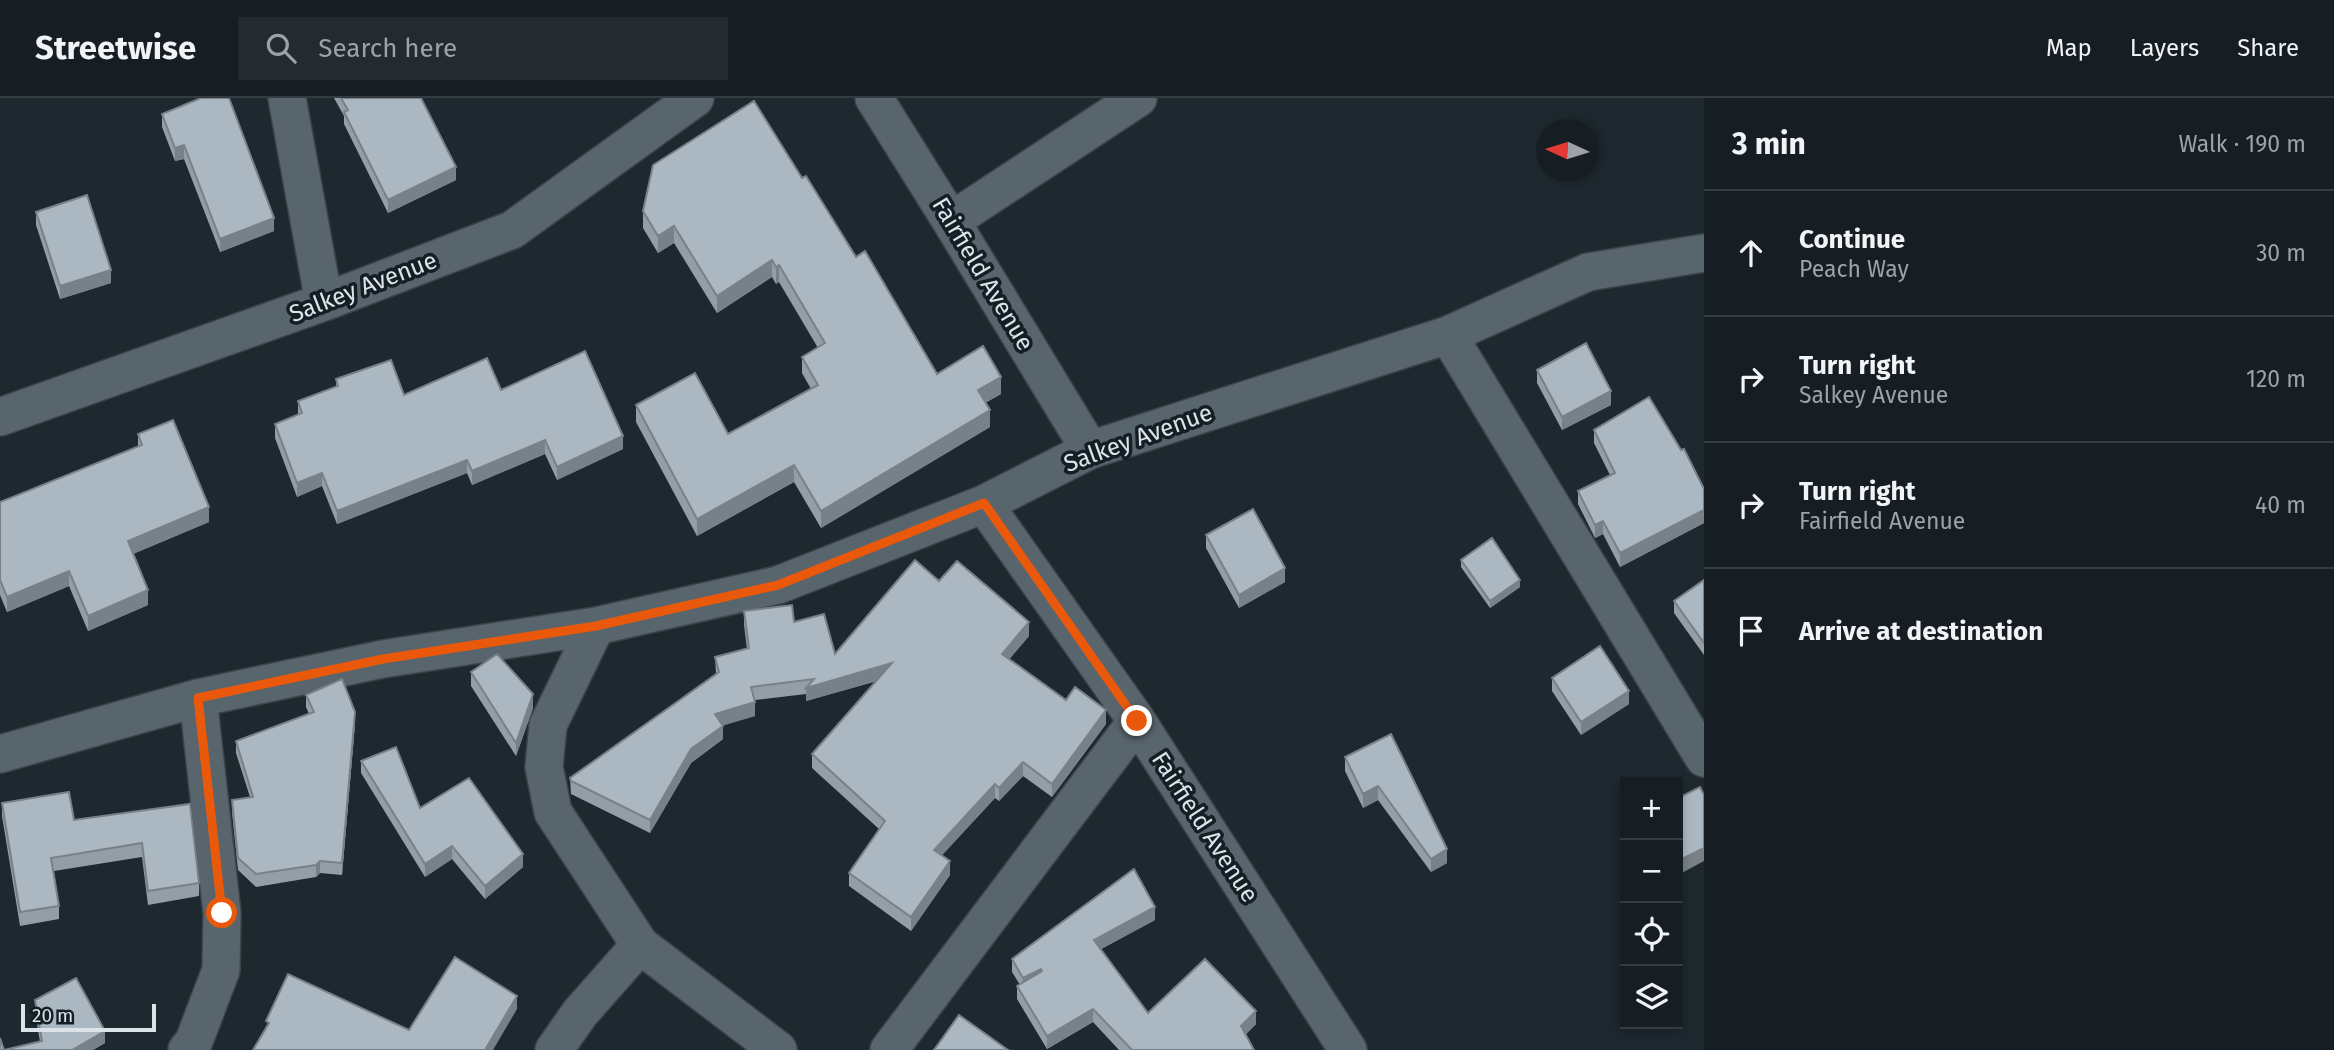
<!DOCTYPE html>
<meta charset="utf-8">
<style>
body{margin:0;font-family:"Fira Sans",sans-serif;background:#232b30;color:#f1f3f6}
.controls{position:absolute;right:21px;bottom:21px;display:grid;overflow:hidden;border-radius:0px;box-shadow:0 4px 10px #0003}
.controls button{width:63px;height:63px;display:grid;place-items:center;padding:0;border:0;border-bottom:2px solid #353c41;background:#161e23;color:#f1f3f6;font:35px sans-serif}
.compass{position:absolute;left:1536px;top:21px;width:63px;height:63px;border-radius:50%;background:#161e23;box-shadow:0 4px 10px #0003;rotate:274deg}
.scale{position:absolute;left:21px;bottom:18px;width:135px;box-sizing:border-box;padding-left:7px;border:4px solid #dde4e9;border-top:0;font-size:19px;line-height:24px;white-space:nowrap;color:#dde4e9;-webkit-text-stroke:5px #141e25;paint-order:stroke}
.stop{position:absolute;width:21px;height:21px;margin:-16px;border:5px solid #ea580c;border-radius:50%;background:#fff}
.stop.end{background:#ea580c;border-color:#fff;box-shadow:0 2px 7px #0008}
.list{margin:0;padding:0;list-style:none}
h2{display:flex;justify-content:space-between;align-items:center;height:91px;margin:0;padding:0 28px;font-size:30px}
h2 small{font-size:23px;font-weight:400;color:#9ea2a6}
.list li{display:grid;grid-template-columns:46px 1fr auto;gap:21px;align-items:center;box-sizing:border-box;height:126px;padding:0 28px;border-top:2px solid #353c41}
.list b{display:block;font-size:26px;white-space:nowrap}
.list p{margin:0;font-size:23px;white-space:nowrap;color:#9ea2a6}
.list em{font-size:23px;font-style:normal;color:#9ea2a6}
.icon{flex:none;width:38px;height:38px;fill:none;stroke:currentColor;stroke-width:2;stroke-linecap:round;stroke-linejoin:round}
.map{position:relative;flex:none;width:1704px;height:952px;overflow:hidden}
header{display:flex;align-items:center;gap:42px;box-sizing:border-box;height:98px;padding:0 35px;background:#161e23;border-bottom:2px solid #353c41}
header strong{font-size:33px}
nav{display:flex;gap:38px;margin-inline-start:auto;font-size:24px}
.search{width:490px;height:63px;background:#232b30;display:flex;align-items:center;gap:18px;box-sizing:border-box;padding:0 24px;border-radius:0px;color:#9ea2a6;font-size:26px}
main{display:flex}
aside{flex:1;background:#161e23}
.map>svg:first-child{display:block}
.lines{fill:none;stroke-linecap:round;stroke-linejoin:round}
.minor-casing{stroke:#3a4449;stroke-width:40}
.minor{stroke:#59656d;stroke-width:37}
.wall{fill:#939ea7}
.shaded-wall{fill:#788188}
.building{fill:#abb8c2;stroke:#788188;stroke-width:2}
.route{stroke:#ea580c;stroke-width:9}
.labels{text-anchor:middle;stroke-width:7;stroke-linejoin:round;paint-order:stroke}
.street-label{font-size:24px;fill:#dde4e9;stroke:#141e25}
</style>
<header>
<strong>Streetwise</strong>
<div class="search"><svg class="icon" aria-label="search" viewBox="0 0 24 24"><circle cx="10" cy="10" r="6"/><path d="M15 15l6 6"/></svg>Search here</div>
<nav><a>Map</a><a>Layers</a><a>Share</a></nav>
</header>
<main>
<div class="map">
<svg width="1704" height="952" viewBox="0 0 1704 952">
<rect width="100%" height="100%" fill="#1d282f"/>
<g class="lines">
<defs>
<path id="minor" d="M287,0L324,204
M874,0L951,123L1090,352
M951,123L1138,0
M1448,237L1704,660
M0,319L324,204L512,132L695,0
M984,406L1137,623L1348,952
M596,528L548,627L544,669L553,714L640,847L778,952
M0,656L198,600L383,561L596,528L778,487L984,406L1090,352L1448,237L1588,174L1704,155
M187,952L194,943L221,872L222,815L198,600
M554,952L580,915L640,847
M889,952L1137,623"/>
</defs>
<!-- minor casing -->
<use href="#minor" class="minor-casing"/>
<!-- minor -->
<use href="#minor" class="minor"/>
</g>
<!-- wall -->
<path class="wall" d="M334,0H421L456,82L388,115L344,26V18Z
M162,16L274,133L220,154L184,61L175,63L162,29Z
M802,80L937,276L1001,296L985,305L990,329L821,430L794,384L697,438L636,324V307L728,336L811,291L802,275V259L818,250L779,184L776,186L772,179L717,215L674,145L658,155L643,130V113Z
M36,114L111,185L60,201L36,127Z
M1537,272L1611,307L1562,332L1537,285Z
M336,281L404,297L501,292L623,351L557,382L545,356L472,387L467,375L337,426L322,388L297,399L275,340V326L298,317V303L336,289Z
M1594,332L1704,391V425L1620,469L1603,436L1595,440L1578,406V393L1610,377L1594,345Z
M138,336L209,424L133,456L148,507L88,533L69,488L7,514L0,497V404L138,348Z
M1206,437L1285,484L1239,510L1206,450Z
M1461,462L1520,489L1490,510L1461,469Z
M1704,482V557L1674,515V503Z
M939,483L1029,538L1009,561L1066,602L1106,626L1052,699L1023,678L999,703L995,700L942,757L950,777L911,833L849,788V775L879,731L812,670V656L876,583L806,603V596L755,602V618L723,627V641L691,665L650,735L571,696L570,680L716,576L715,559L747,551L744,527V513L794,524L835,556Z
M471,574L533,610L516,658L471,588Z
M1552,580L1629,606L1581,637L1552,593Z
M306,597L355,626L342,777L320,775L316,779L256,789L238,772L232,714V702L250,699L236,655V643L309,616L306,609Z
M1391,636L1447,765L1431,774L1378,702L1363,710L1345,673V659Z
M361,663L420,710L523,769L485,801L452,761L425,779L361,675Z
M2,705L74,722L190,706L199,785V798L148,807L142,759L54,773L59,808V821L20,828L2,718Z
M1155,822L1101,851L1148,915L1256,926L1246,936L1254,952H1119L1093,924L1047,951L1017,901V888L1020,887L1012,874V861Z
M35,902L105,945L93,952H4L40,944L35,914Z"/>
<!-- shaded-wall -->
<path class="shaded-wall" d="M184,47V61L175,63V50Z
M456,69V82L388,115V102Z
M274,120V133L220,154V141Z
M674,128V145L658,155V138Z
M772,162V179L717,215V198Z
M779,167V184L776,186V169Z
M111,172V185L60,201V188Z
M1001,279V296L978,309V292Z
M1611,293V307L1562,332V319Z
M990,312V329L821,430V413Z
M623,338V351L557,382V369Z
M545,342V356L472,387V373Z
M467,362V375L337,426V413Z
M794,367V384L697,438V421Z
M322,375V388L297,399V385Z
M1704,407V425L1620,469V455Z
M209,409V424L128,458V443Z
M1603,423V436L1595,440V427Z
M1285,470V484L1239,510V497Z
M69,473V488L7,514V499Z
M1520,482V489L1490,510V503Z
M148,492V507L88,533V518Z
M1029,524V538L1002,570V556Z
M892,565V579L806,603V590Z
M1629,593V606L1581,637V624Z
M533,596V610L516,658V645Z
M755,604V618L715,630V616Z
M1106,612V626L1052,699V686Z
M355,614V626L342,777V765Z
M723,628V641L691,665L650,735V722L691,651Z
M1023,664V678L999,703V690Z
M995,686V700L934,766V752Z
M1378,688V702L1363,710V696Z
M452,748V761L425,779V766Z
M1704,750V763L1678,777V763Z
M1447,751V765L1431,774V761Z
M523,756V769L485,801V788Z
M320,763V775L316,779V767Z
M950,763V777L911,833V819Z
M1155,809V822L1094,855V842Z
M1041,871V884L1023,893V880Z
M517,898V911L493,952H485Z
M1093,911V924L1047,951V938Z
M1256,913V926L1241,941V928Z
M105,933V945L93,952H72Z"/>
<!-- building -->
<path class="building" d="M201,0H229L274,120L220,141L184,47L175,50L162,16Z
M341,0H421L456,69L388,102L344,14L348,12Z
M754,3L802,80L806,78L856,159L865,153L937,276L983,248L1001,279L978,292L990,312L821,413L794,367L697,421L636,307L695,275L728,336L818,287L802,259L825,245L779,167L776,169L772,162L717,198L674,128L658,138L643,113L653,67Z
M87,97L111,172L60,188L36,114Z
M1586,245L1611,293L1562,319L1537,272Z
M585,253L623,338L557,369L545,342L472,373L467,362L337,413L322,375L297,385L275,326L302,315L298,303L338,288L336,281L391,262L404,297L487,260L501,292Z
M1649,299L1681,352L1684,351L1704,391V412L1620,455L1603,423L1595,427L1578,393L1615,375L1594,332Z
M173,322L209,409L128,443L148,492L88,518L69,473L7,499L0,482V404L142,347L138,336Z
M1253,411L1285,470L1239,497L1206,437Z
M1492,440L1520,482L1490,503L1461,462Z
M915,462L939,483L957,463L1029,524L1002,556L1066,602L1075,589L1106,612L1052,686L1023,664L999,690L995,686L934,752L950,763L911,819L849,775L885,723L812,656L892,565L806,590L814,581L751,589L755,604L715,616L723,628L691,651L650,722L571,683L570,680L719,574L715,559L749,550L744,513L792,507L794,524L824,516L835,556Z
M1704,482V545L1674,503Z
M1600,548L1629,593L1581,624L1552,580Z
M497,556L533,596L516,645L471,574Z
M342,581L355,614L342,765L320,763L316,767L256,776L238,760L232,702L253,699L236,643L314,614L306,597Z
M1391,636L1447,751L1431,761L1378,688L1363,696L1345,659Z
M396,649L420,710L469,680L523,756L485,788L452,748L425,766L361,663Z
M1700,689L1704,697V750L1678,763V700Z
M69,694L74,722L190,706L199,785L148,793L142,745L51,760L59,808L20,814L2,705Z
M1134,771L1155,809L1094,842L1148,915L1205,861L1256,913L1241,928L1254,952H1132L1093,911L1047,938L1017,888L1042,873L1041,871L1023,880L1012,861Z
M455,859L517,898L485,952H253L269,925L266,923L288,876L409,932Z
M76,880L105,933L72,952H4L42,943L35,902Z
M959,917L1008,952H934Z
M0,940L4,952H0Z"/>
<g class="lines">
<!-- route -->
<path class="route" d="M222,815L198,600L383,561L596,528L778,487L984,405L1137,623"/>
</g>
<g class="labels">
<!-- street labels -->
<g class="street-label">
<text transform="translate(983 176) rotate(59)" y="8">Fairfield Avenue</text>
<text transform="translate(363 189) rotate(-21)" y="8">Salkey Avenue</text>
<text transform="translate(1138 340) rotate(-20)" y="8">Salkey Avenue</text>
<text transform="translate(1205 729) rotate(57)" y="8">Fairfield Avenue</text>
</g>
</g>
</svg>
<div class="controls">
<button>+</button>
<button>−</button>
<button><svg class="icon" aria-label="locate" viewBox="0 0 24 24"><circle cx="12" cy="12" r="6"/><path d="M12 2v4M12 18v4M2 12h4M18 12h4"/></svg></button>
<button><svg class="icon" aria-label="layers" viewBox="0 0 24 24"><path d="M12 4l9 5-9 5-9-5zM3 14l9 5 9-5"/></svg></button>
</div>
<svg class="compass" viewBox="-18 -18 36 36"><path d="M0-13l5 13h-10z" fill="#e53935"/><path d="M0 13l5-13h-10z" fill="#9ea2a6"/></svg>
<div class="scale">20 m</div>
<div class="stop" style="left:222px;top:815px"></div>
<div class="stop end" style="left:1137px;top:623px"></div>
</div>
<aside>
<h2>3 min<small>Walk · 190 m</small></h2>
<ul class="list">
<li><svg class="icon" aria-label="ahead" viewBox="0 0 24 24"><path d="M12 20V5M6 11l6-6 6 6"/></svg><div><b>Continue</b><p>Peach Way</p></div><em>30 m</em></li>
<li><svg class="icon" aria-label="right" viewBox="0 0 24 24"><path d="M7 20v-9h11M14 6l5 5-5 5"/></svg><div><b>Turn right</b><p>Salkey Avenue</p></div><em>120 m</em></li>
<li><svg class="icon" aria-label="right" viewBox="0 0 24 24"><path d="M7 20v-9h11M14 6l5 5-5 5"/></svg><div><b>Turn right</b><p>Fairfield Avenue</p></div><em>40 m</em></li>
<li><svg class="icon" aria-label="arrive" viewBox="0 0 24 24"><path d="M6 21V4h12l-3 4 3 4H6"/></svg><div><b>Arrive at destination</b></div></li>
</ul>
</aside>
</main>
